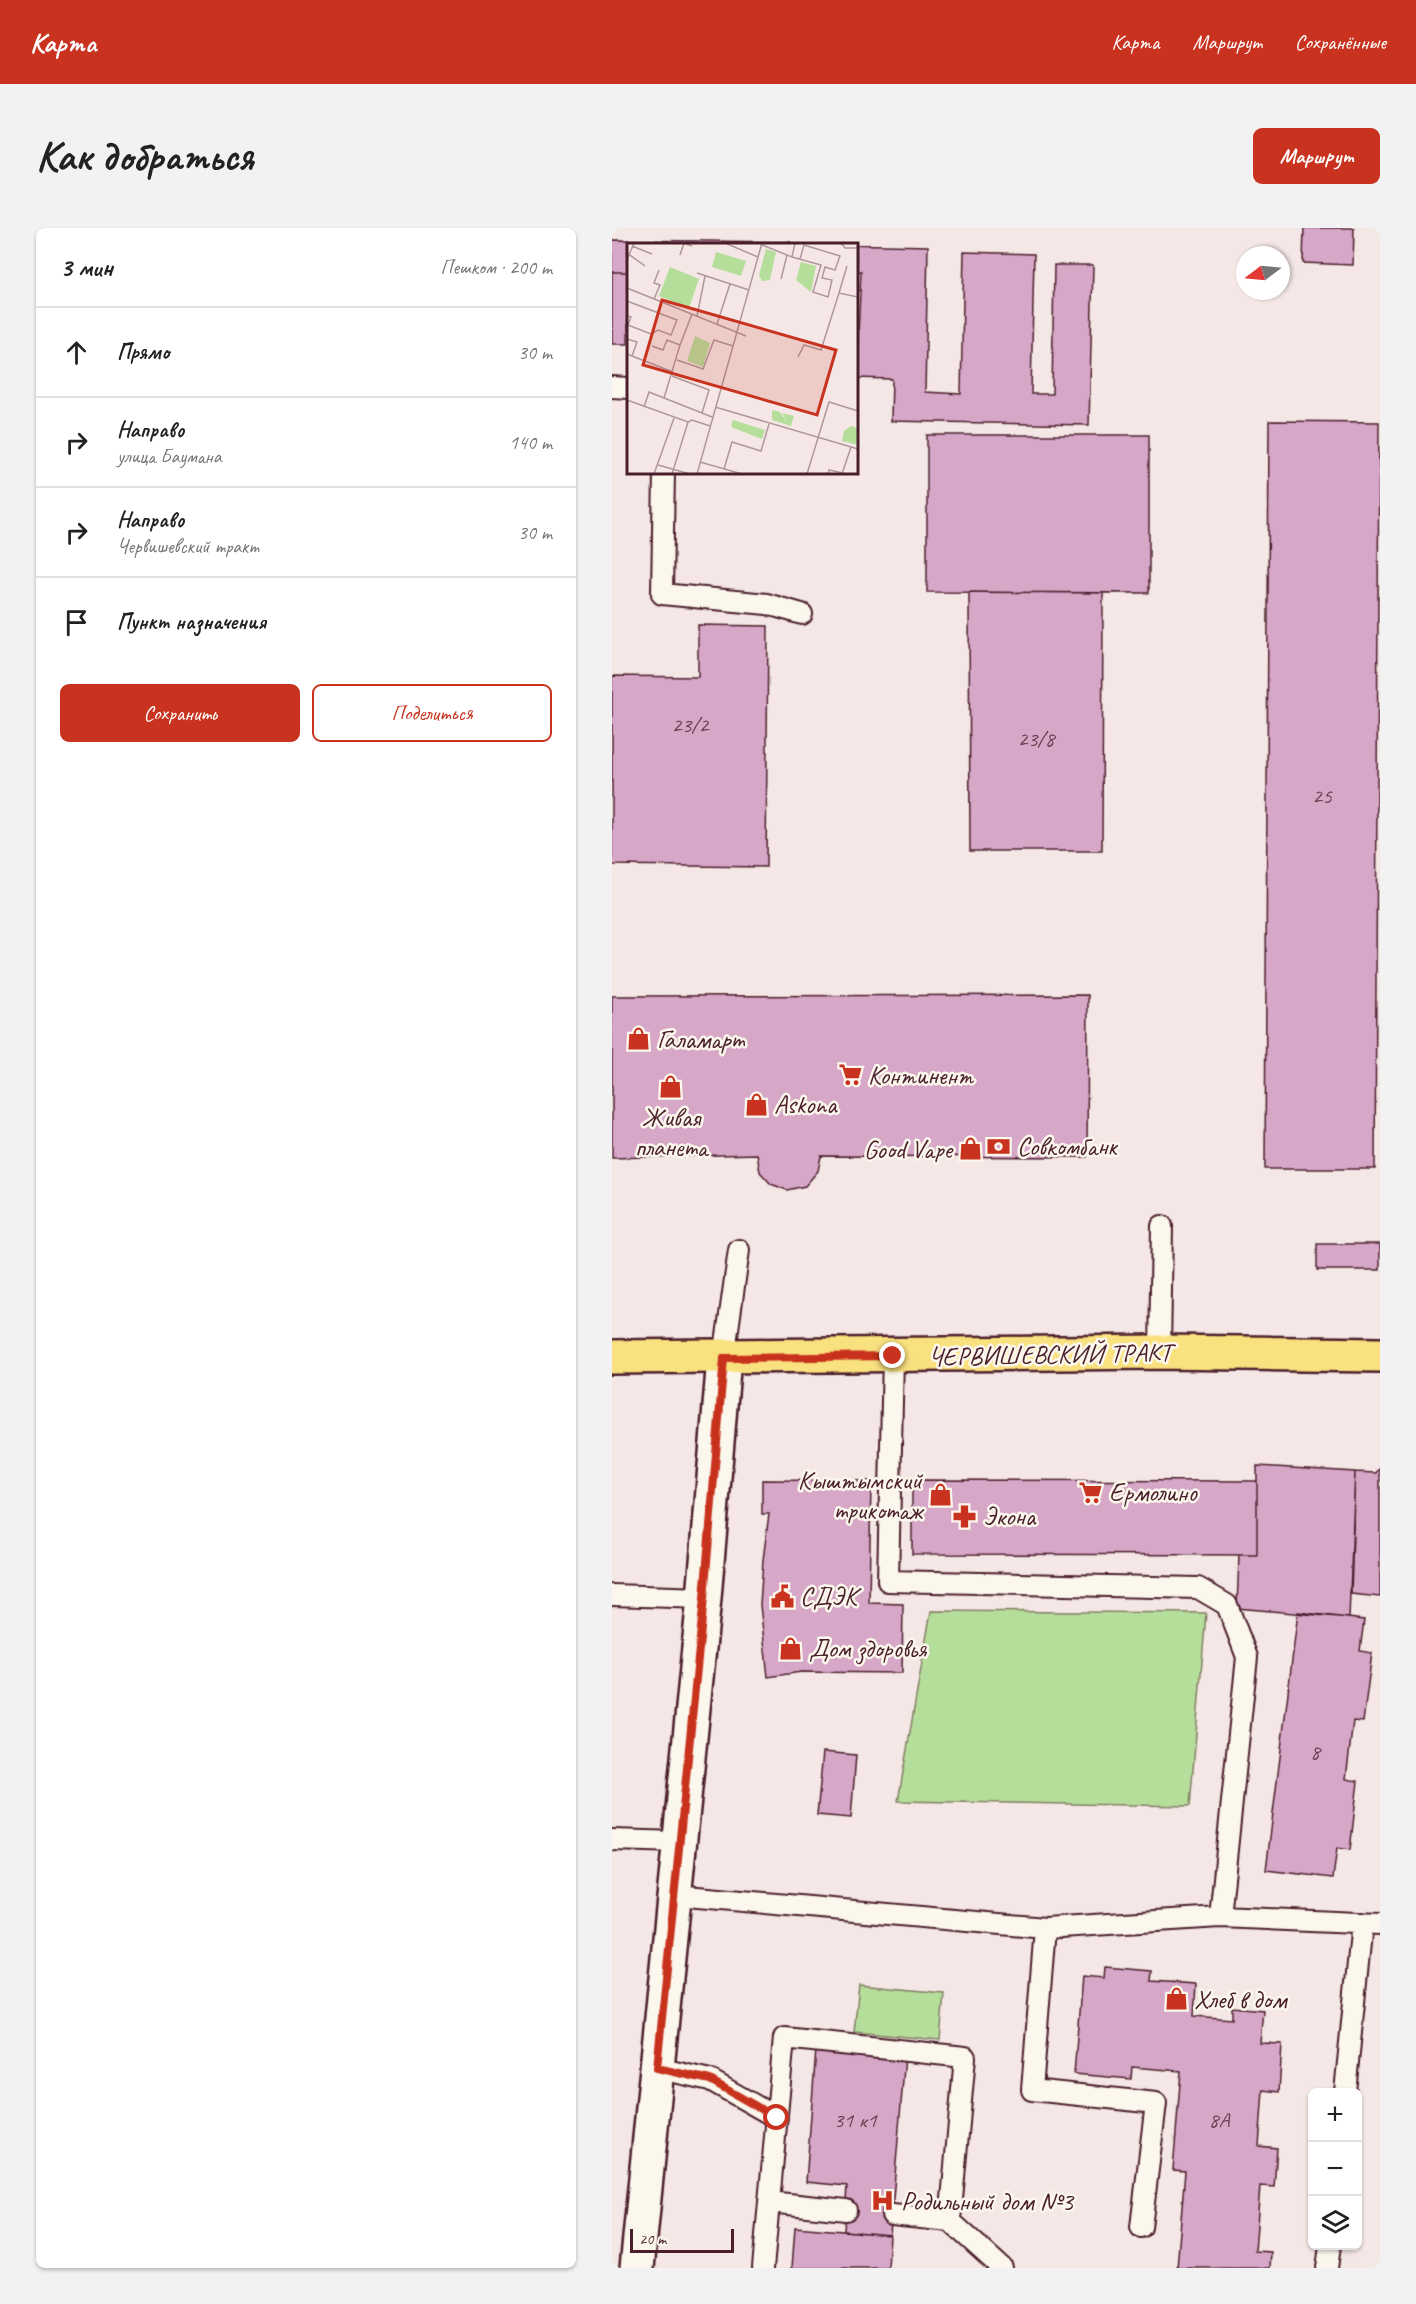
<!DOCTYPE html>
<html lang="ru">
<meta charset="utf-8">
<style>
body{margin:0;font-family:Caveat,sans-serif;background:#f2f2f2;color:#222}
.controls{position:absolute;right:18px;bottom:18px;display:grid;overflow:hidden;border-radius:9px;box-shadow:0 2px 4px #0004}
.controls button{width:54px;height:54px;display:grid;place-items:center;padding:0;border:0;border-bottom:2px solid #e0e0e0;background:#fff;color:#222;font:30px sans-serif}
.compass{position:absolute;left:624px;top:18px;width:54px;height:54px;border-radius:50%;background:#fff;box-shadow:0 2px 4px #0004;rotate:254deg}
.scale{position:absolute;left:18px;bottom:15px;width:104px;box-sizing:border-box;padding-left:6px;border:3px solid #4a1f2b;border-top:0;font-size:16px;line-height:21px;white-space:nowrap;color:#4a1f2b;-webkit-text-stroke:4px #fbf7ec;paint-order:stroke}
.stop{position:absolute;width:18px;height:18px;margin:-14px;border:4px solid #c8321e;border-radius:50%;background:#fff}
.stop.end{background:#c8321e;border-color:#fff;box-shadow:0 2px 6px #0008}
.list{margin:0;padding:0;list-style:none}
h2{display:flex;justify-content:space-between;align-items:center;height:78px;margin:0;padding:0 24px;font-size:26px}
h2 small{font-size:20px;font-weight:400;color:#767676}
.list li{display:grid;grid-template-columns:39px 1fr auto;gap:18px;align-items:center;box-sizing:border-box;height:90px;padding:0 24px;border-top:2px solid #e0e0e0}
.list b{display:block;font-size:22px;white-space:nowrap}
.list p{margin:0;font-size:20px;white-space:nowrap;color:#767676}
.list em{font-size:20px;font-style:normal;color:#767676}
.actions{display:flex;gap:12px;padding:18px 24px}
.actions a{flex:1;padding:14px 0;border:2px solid #c8321e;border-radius:9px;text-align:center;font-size:21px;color:#c8321e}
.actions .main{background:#c8321e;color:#fff}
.icon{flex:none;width:33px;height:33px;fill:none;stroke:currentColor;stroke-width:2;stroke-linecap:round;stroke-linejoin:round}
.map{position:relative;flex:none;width:768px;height:2040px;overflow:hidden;border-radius:9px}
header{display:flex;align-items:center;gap:36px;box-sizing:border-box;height:84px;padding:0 30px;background:#c8321e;color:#fff}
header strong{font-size:28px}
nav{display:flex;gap:33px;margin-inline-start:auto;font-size:21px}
.intro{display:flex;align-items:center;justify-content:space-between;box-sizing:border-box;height:144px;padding:0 36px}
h1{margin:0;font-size:42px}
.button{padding:15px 27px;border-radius:9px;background:#c8321e;color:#fff;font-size:21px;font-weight:700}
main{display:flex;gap:36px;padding:0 36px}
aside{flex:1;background:#fff;border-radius:9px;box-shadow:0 2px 4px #0004}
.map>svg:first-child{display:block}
.green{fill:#b6de9b;stroke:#807e63;stroke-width:1.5}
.building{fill:#d7a7c8;stroke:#4a1f2b;stroke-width:1.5}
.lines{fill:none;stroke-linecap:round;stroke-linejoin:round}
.service-casing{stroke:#4a1f2b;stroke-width:24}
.minor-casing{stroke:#4a1f2b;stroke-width:38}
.primary-casing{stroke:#4a1f2b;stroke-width:38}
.service{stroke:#fbf7ec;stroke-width:20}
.minor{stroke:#fbf7ec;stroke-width:33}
.primary{stroke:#fae180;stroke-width:33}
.route{stroke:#c8321e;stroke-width:8}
.labels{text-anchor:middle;stroke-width:5;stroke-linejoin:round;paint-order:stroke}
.number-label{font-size:22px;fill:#6d4152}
.poi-label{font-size:26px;fill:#4a1f2b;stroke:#fbf7ec;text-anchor:start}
.street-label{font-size:26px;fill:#4a1f2b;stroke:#fbf7ec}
.inset-road{fill:none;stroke:#b0979b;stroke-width:1.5}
.view{fill:#c8321e;fill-opacity:0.15;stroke:#c8321e;stroke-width:3}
.inset-edge{fill:none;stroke:#4a1f2b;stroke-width:3}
</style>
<header>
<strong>Карта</strong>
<nav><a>Карта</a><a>Маршрут</a><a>Сохранённые</a></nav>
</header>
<div class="intro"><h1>Как добраться</h1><a class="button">Маршрут</a></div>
<main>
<aside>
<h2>3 мин<small>Пешком · 200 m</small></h2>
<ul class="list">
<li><svg class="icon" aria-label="ahead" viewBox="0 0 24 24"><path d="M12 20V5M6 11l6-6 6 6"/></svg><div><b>Прямо</b></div><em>30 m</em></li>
<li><svg class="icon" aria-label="right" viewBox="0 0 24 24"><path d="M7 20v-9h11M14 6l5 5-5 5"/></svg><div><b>Направо</b><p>улица Баумана</p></div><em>140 m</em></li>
<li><svg class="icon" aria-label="right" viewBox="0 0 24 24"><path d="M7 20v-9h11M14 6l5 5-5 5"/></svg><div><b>Направо</b><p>Червишевский тракт</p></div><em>30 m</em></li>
<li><svg class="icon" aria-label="arrive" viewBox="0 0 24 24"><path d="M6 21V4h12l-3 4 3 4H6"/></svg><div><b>Пункт назначения</b></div></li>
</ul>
<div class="actions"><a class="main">Сохранить</a><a>Поделиться</a></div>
</aside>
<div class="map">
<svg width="768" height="2040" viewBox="0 0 768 2040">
<rect width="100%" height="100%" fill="#f4e7e5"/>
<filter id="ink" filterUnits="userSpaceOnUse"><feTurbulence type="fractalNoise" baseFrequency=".0167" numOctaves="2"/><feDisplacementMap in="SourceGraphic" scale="12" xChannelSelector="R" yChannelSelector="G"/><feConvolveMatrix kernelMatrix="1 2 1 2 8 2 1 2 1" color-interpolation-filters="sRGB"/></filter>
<g filter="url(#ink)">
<!-- green -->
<path class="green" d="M319,1383L594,1385L578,1578L286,1573Z
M247,1757L332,1765L328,1812L242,1804Z"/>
<!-- building -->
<path class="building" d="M692,0H742L741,37L691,35Z
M0,12L178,14V16H16V44H0Z
M228,16L316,18L313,164L349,166L352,24L422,26L419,166H440L442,37H481L477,197L279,193L280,151L244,150L249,43H244V16Z
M0,44H16V116H0Z
M657,193L767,194L763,941H653Z
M315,207H537V365L315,364Z
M357,364L491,365L490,623H358Z
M86,397L156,398L154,639L0,637V448L86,449Z
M476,767L475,929L209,928L206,943L193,958L175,962L159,956L148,944L145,926L0,930V768Z
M705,1016H768V1042H705Z
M645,1238L743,1244L737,1390L625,1380L627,1327H645Z
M768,1240V1369L739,1366L743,1244L764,1245Z
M150,1252L259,1253L257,1375L291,1376L290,1445L189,1444L156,1449L148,1377L151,1332L157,1286H150Z
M300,1252L645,1253V1327L300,1326Z
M686,1384L752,1392L748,1423L760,1425L751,1494L741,1493L734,1551L746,1553L738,1622L725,1620L721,1650L654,1642Z
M211,1524L244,1527L239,1590L205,1587Z
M493,1739L540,1743L539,1753L584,1756L582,1788L620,1791V1779L651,1782L648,1815L670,1816L667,1864L651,1862L647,1918L665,1920L662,1959L648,1958L643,2023L659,2024L658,2040H565L573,1943L561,1942L569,1843L520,1839L519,1851L462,1846L470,1748L492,1750Z
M204,1821L293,1828L278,2007L232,2003L235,1958L194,1954Z
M183,1999L278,2007L276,2040H180Z"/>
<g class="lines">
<defs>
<path id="service" d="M0,159L16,160
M52,244L50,366L155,376L190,386
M548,1124L550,998
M281,1128L276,1353L586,1360L615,1377L635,1429L608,1689
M112,1130L127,1022
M0,1367L92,1370
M0,1612L68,1614
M63,1667L433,1700L420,1862L544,1875L529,1999
M433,1700L608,1689L768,1696
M45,1840L98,1852L165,1890
M733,1864L750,1695
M157,1974L234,1982
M280,1987L338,1993
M151,2040L172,1810L353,1829L338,1993L390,2040
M715,2040L718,2018"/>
<path id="minor" d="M25,2040L92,1370L112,1130"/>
<path id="primary" d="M0,1129L548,1124L768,1127"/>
</defs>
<!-- service casing -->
<use href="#service" class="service-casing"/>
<!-- minor casing -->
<use href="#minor" class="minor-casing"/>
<!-- primary casing -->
<use href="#primary" class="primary-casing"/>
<!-- service -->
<use href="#service" class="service"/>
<!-- minor -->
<use href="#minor" class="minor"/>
<!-- primary -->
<use href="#primary" class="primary"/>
</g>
</g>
<g class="lines" filter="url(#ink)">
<!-- route -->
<path class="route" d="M165,1890L98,1852L45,1840L92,1370L112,1130L281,1128"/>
</g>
<!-- icons -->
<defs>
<symbol id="shop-bare" viewBox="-9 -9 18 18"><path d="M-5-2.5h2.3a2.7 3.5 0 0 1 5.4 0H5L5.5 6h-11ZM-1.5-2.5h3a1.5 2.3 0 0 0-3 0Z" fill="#c8321e" stroke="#fbf7ec" stroke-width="2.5" paint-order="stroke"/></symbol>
<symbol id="supermarket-bare" viewBox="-9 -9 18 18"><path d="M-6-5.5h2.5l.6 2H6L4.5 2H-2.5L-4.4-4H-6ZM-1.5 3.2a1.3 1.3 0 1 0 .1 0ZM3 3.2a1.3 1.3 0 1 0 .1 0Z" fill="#c8321e" stroke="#fbf7ec" stroke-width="2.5" paint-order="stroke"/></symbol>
<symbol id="bank-bare" viewBox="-9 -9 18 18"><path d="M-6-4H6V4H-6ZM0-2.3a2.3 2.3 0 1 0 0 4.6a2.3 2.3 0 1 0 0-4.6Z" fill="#c8321e" stroke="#fbf7ec" stroke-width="2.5" paint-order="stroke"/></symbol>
<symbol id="pharmacy-bare" viewBox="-9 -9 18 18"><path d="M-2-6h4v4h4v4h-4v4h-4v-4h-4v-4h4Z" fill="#c8321e" stroke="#fbf7ec" stroke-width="2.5" paint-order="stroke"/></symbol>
<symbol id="civic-bare" viewBox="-9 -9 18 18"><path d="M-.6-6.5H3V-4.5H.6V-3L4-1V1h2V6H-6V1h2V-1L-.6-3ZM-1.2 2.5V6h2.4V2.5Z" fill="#c8321e" stroke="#fbf7ec" stroke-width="2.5" paint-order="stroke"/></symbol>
<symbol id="hospital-bare" viewBox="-9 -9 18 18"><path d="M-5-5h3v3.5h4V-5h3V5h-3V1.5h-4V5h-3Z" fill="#c8321e" stroke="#fbf7ec" stroke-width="2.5" paint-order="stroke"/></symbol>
</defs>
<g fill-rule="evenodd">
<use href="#shop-bare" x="10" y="794" width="33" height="33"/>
<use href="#supermarket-bare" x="222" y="830" width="33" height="33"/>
<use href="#shop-bare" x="42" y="842" width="33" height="33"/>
<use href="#shop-bare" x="128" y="860" width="33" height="33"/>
<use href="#bank-bare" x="370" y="902" width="33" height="33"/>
<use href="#shop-bare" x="342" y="904" width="33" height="33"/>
<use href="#supermarket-bare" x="462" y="1248" width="33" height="33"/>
<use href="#shop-bare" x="312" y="1250" width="33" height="33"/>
<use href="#pharmacy-bare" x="336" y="1272" width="33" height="33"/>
<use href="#civic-bare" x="154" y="1352" width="33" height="33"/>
<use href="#shop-bare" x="162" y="1404" width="33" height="33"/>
<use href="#shop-bare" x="548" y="1754" width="33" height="33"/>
<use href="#hospital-bare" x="254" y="1956" width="33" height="33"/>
</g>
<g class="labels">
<!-- number labels -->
<g class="number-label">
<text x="78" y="504">23/2</text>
<text x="424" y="518">23/8</text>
<text x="710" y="575">25</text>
<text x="703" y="1531">8</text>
<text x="243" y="1899">31 к1</text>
<text x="607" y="1899">8А</text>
</g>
<!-- poi labels -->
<g class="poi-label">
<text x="45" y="820">Галамарт</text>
<text x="256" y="856">Континент</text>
<text x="162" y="885">Askona</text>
<text x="59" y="898" text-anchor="middle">Живая<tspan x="59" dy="30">планета</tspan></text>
<text x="405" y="927">Совкомбанк</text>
<text x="340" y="930" text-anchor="end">Good Vape</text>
<text x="310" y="1261" text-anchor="end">Кыштымский<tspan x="310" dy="30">трикотаж</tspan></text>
<text x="497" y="1273">Ермолино</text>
<text x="371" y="1297">Экона</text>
<text x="188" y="1377">СДЭК</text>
<text x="197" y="1429">Дом здоровья</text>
<text x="582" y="1780">Хлеб в дом</text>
<text x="289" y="1982">Родильный дом №3</text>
</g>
<!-- street labels -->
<g class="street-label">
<text transform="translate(438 1126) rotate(-1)" y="9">ЧЕРВИШЕВСКИЙ ТРАКТ</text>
</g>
</g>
<!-- overview -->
<g transform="translate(15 15)">
<rect width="231" height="231" fill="#f4e7e5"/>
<path d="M139,6L149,9L143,37L135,38L132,32ZM89,9L119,18L114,33L85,24ZM174,19L189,23L184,49L169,37ZM43,24L72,36L62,65L32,53ZM68,93L83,100L76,124L60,118ZM145,167L153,169L161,181L155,170L167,173L164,183L145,177ZM106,177L138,187L135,196L104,184ZM224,183L231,185V202L215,198L217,188Z" fill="#b6de9b"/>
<path class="inset-road" d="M98,0L131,14M214,0L218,5H231M135,2L165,14L168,0M5,3L25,11M0,10L18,23M53,12L57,0L65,3M165,14L194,22L186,49L201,54L205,37L195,35L198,24L208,27L213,13L177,2L173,16M0,17L7,0M70,30L122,47M154,36L160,12M0,45L119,93M212,50L220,23M27,56L33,42L27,40L32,27M0,58L50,77L44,92L31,87L24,91L1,82L4,74L0,73M70,73L78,33M90,81L103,41M0,96L10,99L5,113M25,103L36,107L40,97L53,102L65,71M0,111L46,129M171,114L177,102L194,107L212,50L231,54M50,117L76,126L87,97L106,103M45,133L82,147L75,170M37,155L53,102M0,157L61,179L65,177L83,183M17,164L22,149L85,174M88,164L231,206M73,219L115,231M31,222L63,231M97,226L105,199L134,208L142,181M27,231L47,175M45,231L61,179M70,231L135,0M180,231L202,159L231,168M201,231L202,227L216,230M215,231L224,204"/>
<path class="view" d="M35,57L209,107L190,172L16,122Z"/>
<rect width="231" height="231" class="inset-edge"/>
</g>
</svg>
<div class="controls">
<button>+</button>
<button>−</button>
<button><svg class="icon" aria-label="layers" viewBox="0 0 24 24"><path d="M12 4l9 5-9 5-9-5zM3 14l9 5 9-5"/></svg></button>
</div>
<svg class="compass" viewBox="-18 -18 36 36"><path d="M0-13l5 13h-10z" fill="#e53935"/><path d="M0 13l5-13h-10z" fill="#767676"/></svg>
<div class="scale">20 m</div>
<div class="stop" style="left:165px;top:1890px"></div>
<div class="stop end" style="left:281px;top:1128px"></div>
</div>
</main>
